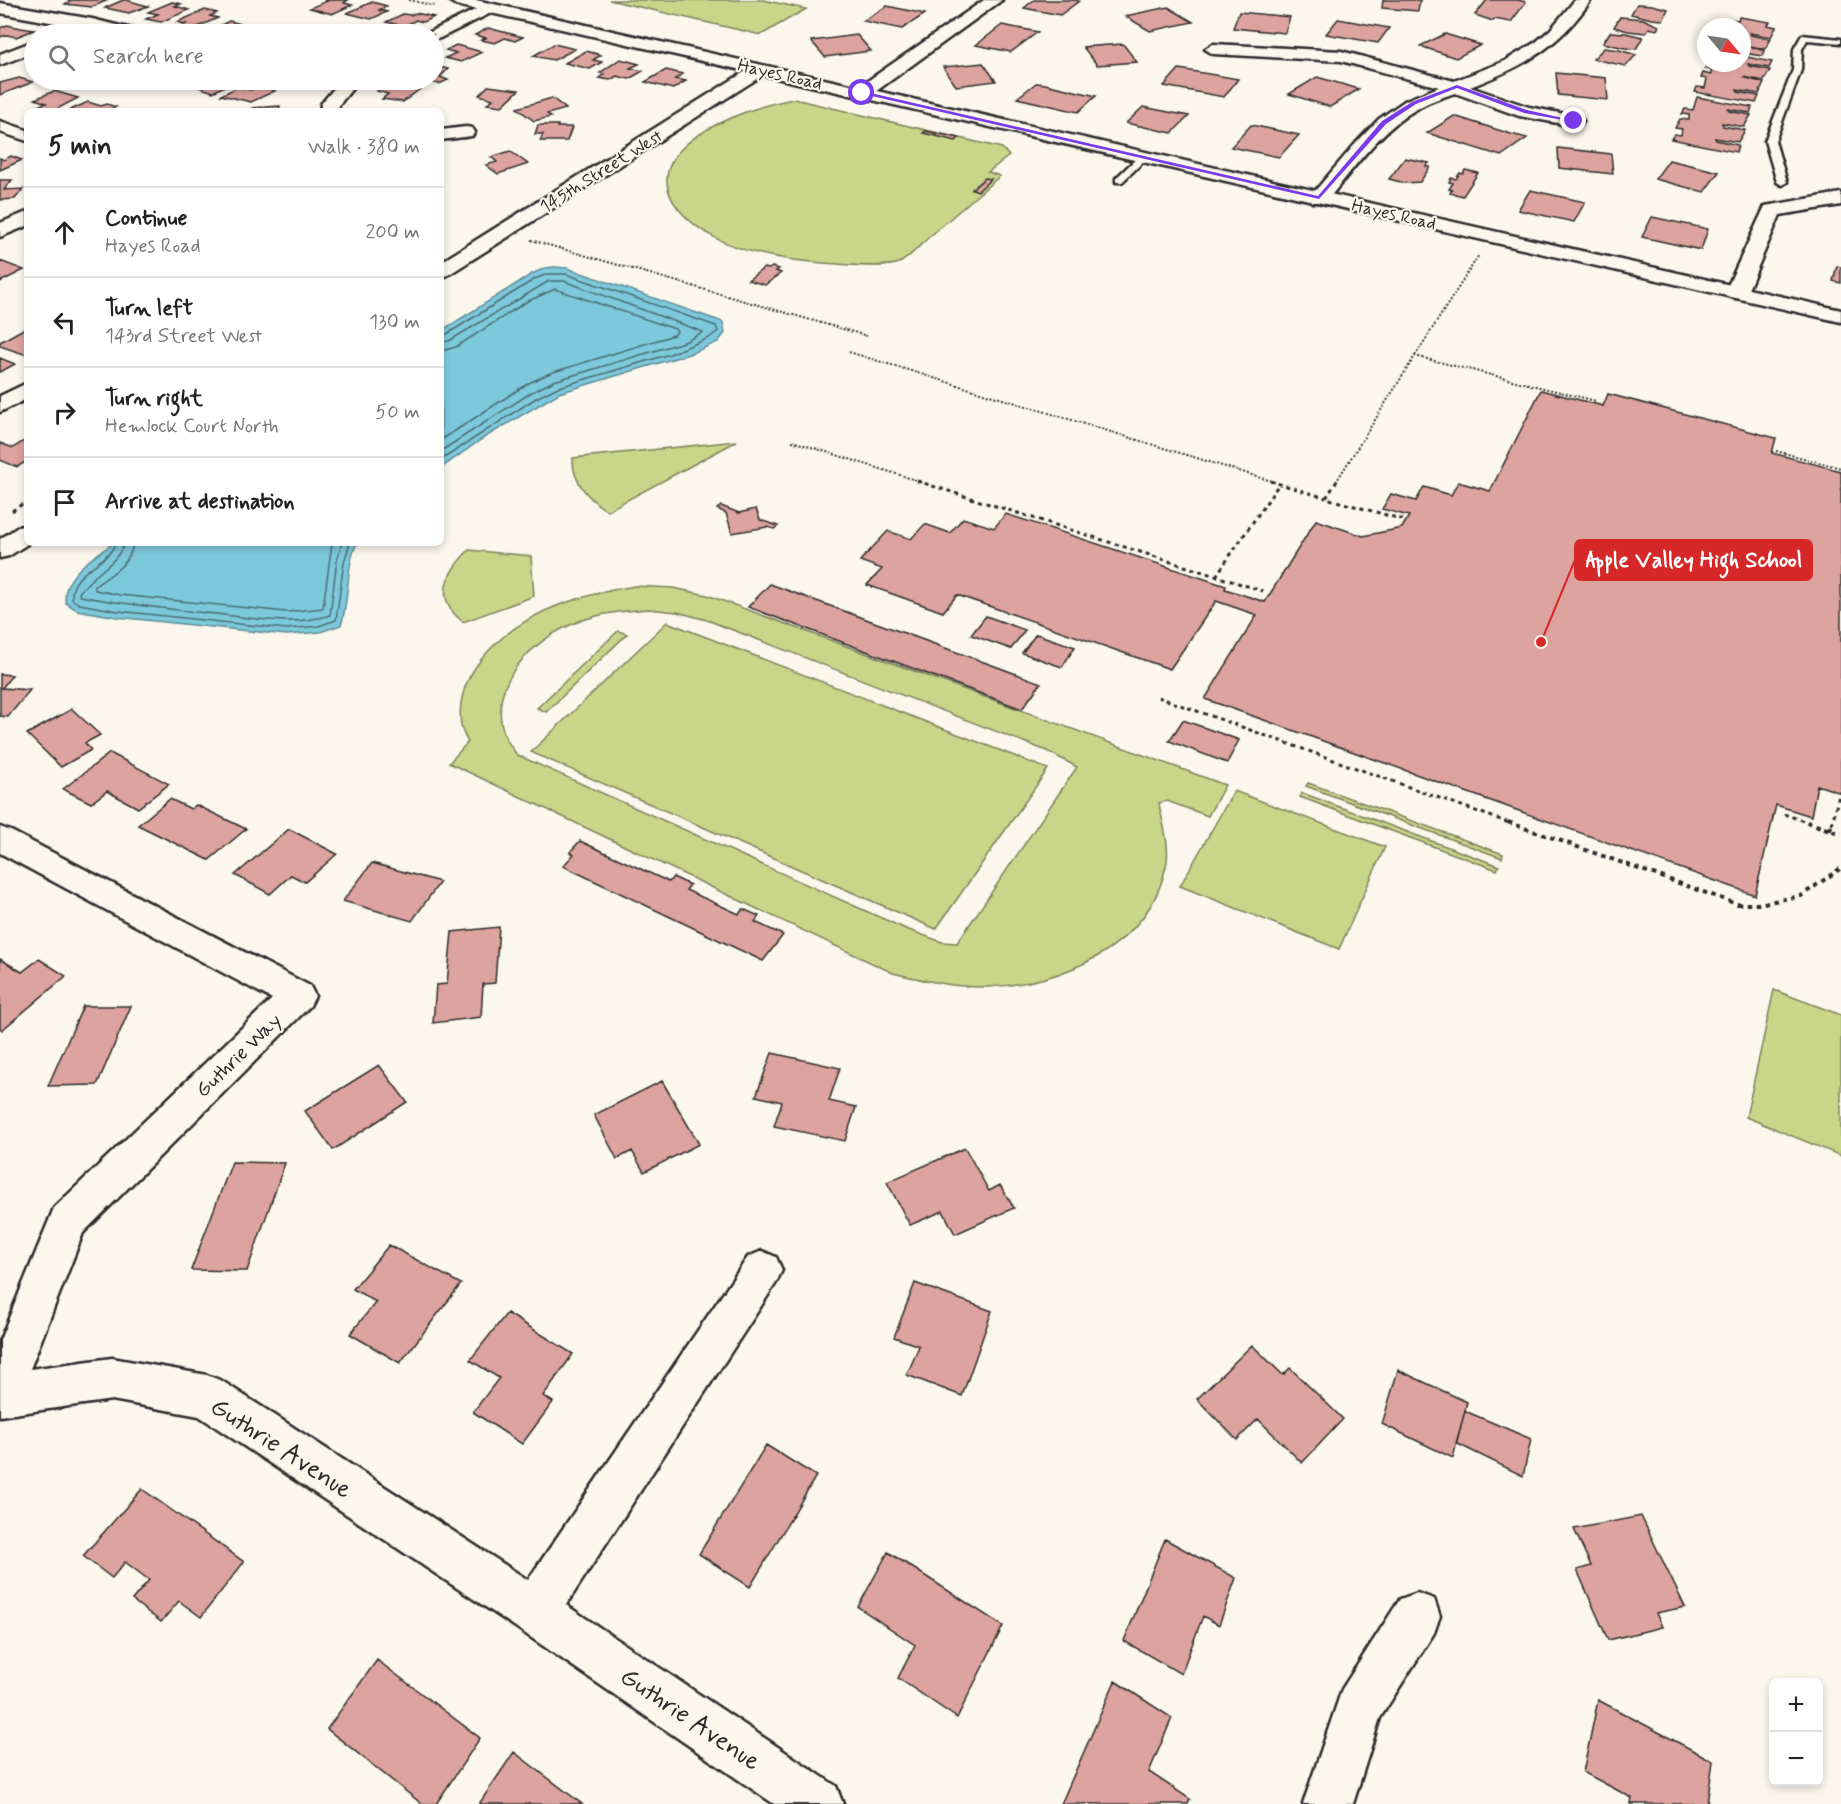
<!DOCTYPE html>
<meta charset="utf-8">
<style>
body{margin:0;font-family:Mynerve,sans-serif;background:#f2f2f2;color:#222}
.controls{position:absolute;right:18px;bottom:18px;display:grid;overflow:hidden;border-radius:9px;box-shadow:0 3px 9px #0003}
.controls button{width:54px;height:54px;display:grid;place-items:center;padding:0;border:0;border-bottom:2px solid #e0e0e0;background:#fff;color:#222;font:30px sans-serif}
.compass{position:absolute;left:1697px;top:18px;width:54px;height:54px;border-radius:50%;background:#fff;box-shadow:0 3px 9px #0003;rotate:119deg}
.stop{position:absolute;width:18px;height:18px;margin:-14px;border:4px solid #7c3aed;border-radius:50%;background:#fff}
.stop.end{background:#7c3aed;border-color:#fff;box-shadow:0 2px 6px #0008}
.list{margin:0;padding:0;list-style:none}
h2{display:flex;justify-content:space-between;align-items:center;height:78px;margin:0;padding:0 24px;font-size:26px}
h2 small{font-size:20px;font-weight:400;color:#767676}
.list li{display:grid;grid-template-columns:39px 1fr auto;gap:18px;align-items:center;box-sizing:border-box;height:90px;padding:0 24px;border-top:2px solid #e0e0e0}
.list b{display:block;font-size:22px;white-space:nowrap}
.list p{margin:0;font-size:20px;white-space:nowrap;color:#767676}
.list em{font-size:20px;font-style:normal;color:#767676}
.icon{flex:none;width:33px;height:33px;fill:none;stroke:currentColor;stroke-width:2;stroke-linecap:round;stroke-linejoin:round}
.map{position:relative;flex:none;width:1841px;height:1804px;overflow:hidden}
.search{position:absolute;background:#fff;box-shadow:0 3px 9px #0003;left:24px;top:24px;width:420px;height:66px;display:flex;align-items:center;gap:15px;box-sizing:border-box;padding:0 21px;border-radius:33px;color:#767676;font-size:22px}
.panel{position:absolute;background:#fff;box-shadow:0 3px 9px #0003;left:24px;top:108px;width:420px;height:438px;border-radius:9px}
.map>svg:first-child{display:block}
.green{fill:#c9d68a;stroke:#7a805a;stroke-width:1.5;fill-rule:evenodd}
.water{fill:#7dc9dc;stroke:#5c8a95;stroke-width:1.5}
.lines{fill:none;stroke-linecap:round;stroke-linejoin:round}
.shore{stroke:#4c6a72;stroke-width:1.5}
.building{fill:#dda39e;stroke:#2b2b2b;stroke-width:1.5}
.service-casing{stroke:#2b2b2b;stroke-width:5}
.minor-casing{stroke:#2b2b2b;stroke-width:5}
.tertiary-casing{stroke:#2b2b2b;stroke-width:5}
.path-far2{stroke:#2b2b2b;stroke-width:2;stroke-dasharray:2 2;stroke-linecap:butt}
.path-far1{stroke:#2b2b2b;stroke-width:3;stroke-dasharray:4 4;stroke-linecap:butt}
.path{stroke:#2b2b2b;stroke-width:4;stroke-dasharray:4.5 4.5;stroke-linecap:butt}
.service{fill:#fbf7ec;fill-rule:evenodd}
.minor{fill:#fbf7ec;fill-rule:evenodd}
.tertiary{fill:#fbf7ec;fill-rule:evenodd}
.route{fill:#7c3aed}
.labels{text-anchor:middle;stroke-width:4.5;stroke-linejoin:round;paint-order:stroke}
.far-street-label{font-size:18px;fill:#2b2b2b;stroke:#fbf7ec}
.street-label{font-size:21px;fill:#2b2b2b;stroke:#fbf7ec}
.near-street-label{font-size:26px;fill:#2b2b2b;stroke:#fbf7ec}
.leader{fill:none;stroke:#d62828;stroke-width:2}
.callout-dot{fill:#d62828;stroke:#fbf7ec;stroke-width:2}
.callout{fill:#d62828;stroke:#d62828;stroke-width:2}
.callout-label{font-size:22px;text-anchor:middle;font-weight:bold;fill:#fff}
</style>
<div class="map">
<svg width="1841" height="1804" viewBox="0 0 1841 1804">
<rect width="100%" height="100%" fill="#fbf7ec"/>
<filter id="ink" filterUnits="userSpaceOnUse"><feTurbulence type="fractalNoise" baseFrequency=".0167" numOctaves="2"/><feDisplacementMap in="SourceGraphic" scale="12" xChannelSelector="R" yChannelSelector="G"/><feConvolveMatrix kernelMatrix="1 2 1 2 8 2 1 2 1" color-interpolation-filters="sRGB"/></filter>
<g filter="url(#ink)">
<!-- green -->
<path class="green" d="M609,0H763L806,9L761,35Z
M794,99L1002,148L1009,156L988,172L1000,176C976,196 952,217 928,238C920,245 910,257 901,262C888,269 852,265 838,264C789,261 725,254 688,219C617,152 744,107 794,99Z
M737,441L607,511C589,499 572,482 573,458Z
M469,550L531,556L534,596L463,622C433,598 446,573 469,550Z
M635,586L673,588L707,595L1225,785L1208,816L1167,801L1159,803C1162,823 1171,846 1166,866C1149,947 1062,984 987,987C956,988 923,980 893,973L449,763L468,742C465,737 462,730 461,725C453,667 512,623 559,605C584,596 609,590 635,586ZM648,609L677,612L707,620L1047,751L1077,767L957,943L942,942L906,929L517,755C513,749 507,742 505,736C485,683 535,637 580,621C602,613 624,611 648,609Z
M667,622L1048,769L936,929L531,752Z
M618,631L627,634L546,712L537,708Z
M1308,783L1503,854L1502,858L1306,786Z
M1234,791L1385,847L1339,949L1180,886Z
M1302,793L1499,866L1497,870L1300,797Z
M1774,990L1841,1015V1156L1746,1117Z"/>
<!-- water -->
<path class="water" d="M555,267L567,268L723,322L725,333L718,342L692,353L559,393L482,439L441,468V331L532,274L545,268Z
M114,543H357C345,568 350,598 341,625L320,632L287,635L117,617L77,610L66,603C59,577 96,555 114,543Z"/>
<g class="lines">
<!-- shore -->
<path class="shore" d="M441,335L447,334L535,279L547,274H566L716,326L718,331L709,338L670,354L556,388L536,398L441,460
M441,342L449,341L549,281H564L703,332L687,341L554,381L532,392L441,451
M441,351L456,347L526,302L555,289L675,329L677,332L674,335L550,373L527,384L441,440
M116,543C106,566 70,570 72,599L79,604L118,611L287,629L319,626L336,620L344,562L350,543
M124,543C117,565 92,574 79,593L80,596C125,605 171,609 216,614C253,618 294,627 330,615L337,560L342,543
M133,543C131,564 111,574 95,586V590L120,595L287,612L323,608L332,543"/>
</g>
<!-- building -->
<path class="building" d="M71,0H108L92,7L65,4Z
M123,0H126L148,6L129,13L105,8Z
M324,0H348L344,3L352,5L332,14L310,8L327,1Z
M1034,0H1075L1079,1L1060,15L1024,8Z
M1383,0H1420L1418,11L1382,8Z
M1487,0H1518L1526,2L1511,22L1494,19L1493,21L1475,15Z
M172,2L181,4L175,6L189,10L161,22L146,19L158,14L148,12Z
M372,2L387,6L379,10L387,12L371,19L347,13Z
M1637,4L1652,5L1668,9L1663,20L1652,19L1631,14Z
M887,6L925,14L902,29L863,21Z
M1168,7L1193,22L1150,31L1125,16Z
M205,10L217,13L210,16L218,18L191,30L179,27L186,24L177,22Z
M1239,12L1290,17L1285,33L1233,28Z
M416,13L434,17L423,22L416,20L404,26L386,22L403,14L410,15Z
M1620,17L1643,19L1659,26L1657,30L1649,28L1646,33L1628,31L1614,27Z
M1739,17L1770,22L1768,25L1776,27L1771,37L1750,33L1751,35L1771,39L1765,49L1745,45L1765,51L1763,56L1742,53V27H1721L1723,22L1727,23L1729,19L1738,20Z
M1338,19L1389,28L1378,43L1326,34Z
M229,21L253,27L236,34H220L222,33L209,31Z
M7,25L21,28L34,30L16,37L7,35L0,37V28Z
M1002,25L1038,32L1011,52L976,45Z
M257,28L284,34H243Z
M488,28L523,37L515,41L505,38L495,43L481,40L486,38L475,35Z
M1610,32L1625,33L1643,37L1636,49L1625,48L1603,43Z
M1445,34L1481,45L1456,58L1420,46Z
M857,35L871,51L825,57L811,41Z
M554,44L575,49L554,60L533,56Z
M1123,44L1137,62L1097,65L1083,47Z
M456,45L482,52L461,62L445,58L456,53L446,50Z
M1604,48L1619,50L1636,55L1626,66L1593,59Z
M586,51L601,55L593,60L602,62L590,69L565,63Z
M1742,56L1772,62L1769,68L1748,64L1749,66L1770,70L1764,81L1743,77L1764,83L1759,94L1737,90L1738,92L1759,96L1756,103L1695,92L1697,87L1705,88L1707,79L1701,78L1703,73L1711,75V70L1705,69L1708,63H1742Z
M620,59L639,64L630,68L643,71L629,79L617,76L610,80L599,78L604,74L600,73Z
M983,63L996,81L956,86L943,67Z
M434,66L448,69L440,77L448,80L439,84L421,80H434Z
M1179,69L1238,79L1224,97L1164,86Z
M666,70L683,74L675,79L686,81L673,89L645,82Z
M1556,73L1606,78L1608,100L1558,95Z
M1317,77L1359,89L1330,107L1289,94Z
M19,78L33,82L0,95V83Z
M196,80H227L235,81L213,92L187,83Z
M1036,83L1045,84L1096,96L1078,112L1017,98Z
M385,84L420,89L403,102L382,99L388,94L377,91Z
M259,86L275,91L251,102L221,95L238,87L251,90Z
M488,86L519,90L502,106L487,104L493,99L479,95Z
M54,91L78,98L53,111L32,108L46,103L35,99Z
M1697,97L1752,107L1750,113L1728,109L1729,111L1751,115L1744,127L1722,123L1723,126L1745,130L1738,142L1715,138L1716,140L1738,145L1736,152L1671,139L1674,134L1681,135L1682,129L1675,128L1680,119L1689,120V115L1682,114L1685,109L1693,110Z
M552,98L566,109L547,114L551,117L534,121L517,108Z
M88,102L101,106L107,104L116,107L106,111H68Z
M280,106L279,111H252V108Z
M1143,107L1189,116L1172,133L1126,123Z
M1454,116L1511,134L1527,138L1501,156L1427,133Z
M538,125H558L557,127H572L567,141H540L543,134H535Z
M1251,125L1299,135L1279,157L1231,147Z
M926,131L959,138L956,141L923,133Z
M1558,148L1611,154L1613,174L1559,168Z
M510,151L528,164L498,174L486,165L497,162L491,157Z
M11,156L22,160L0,170V158L4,160Z
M1405,158L1429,163L1426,166L1430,167L1420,182L1405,183L1389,179Z
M1669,160L1719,172L1704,192L1655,179Z
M1465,170L1478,173L1463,196L1450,193L1452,190L1449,189L1453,183L1449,182L1451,178L1456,179L1460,173L1463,174Z
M985,178L991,179L978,191L972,189Z
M0,180H12L4,190L23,189L15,199L0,200Z
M1530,190L1585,202L1574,222L1518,210Z
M1652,217L1708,229L1701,250L1642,237Z
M0,261L24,270L0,282Z
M1837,266L1841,267V283L1833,281Z
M772,267L779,269L776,271L781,273L765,285L748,280L764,268L769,269Z
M27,327V355L0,346V342Z
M0,358L15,364L0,372Z
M1541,390L1603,406L1608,394L1776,438L1772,453L1841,471V793L1817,785L1811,816L1776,805L1755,895L1205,699L1257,615L1216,601L1170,669L957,595L943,612L867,585L882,569L860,561L888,531L911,539L925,524L950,533L963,518L994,528L1006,514L1226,586L1225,589L1265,602L1316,520L1363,536L1402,528L1409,516L1382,509L1391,494L1416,501L1424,487L1451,495L1458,482L1490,491Z
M27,439V461L17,467L0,460V443L13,448Z
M721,506L739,513L756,509L760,520L778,526L774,529L767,527L732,533L726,513L717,509Z
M770,584L1041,683L1022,709L748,607Z
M986,616L1025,630L1011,649L971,635Z
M1036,634L1075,647L1062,667L1022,653Z
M0,674L12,675L2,688L30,690L8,717L0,716Z
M72,709L100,735L85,743L91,750L61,767L27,734Z
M1183,720L1239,740L1227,763L1169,741Z
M110,753L169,784L138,808L107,791L91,803L63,789Z
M170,799L191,809L196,805L246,829L209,860L138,825Z
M289,829L337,854L305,882L291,875L270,894L235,875Z
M580,841L669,882L673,877L690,885L686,890L739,914L743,909L759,916L755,922L783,935L763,961L563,866L574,854L570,852Z
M372,863L440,882L412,921L343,901Z
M499,927L495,983L483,984L481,1017L433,1023L436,985L447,984L452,932Z
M0,959L22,972L39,959L66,976L2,1030L0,1028Z
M83,1006H131L97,1085L48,1086Z
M772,1053L840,1068L829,1101L856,1107L845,1141L774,1126L782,1102L756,1096Z
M379,1065L407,1102L333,1150L305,1111Z
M662,1081L699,1144L644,1172L632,1151L617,1159L594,1115Z
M965,1148L989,1191L1000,1185L1014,1208L955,1234L943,1211L910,1225L887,1182Z
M232,1162L285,1163L247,1271L191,1270Z
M389,1245L461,1284L400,1363L350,1334L376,1302L353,1289Z
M915,1283L992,1311L962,1396L907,1375L919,1346L894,1337Z
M507,1313L573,1354L543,1396L553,1402L522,1444L473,1412L499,1378L470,1360Z
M1252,1345L1283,1375L1290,1368L1343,1419L1302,1463L1258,1419L1237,1440L1197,1399Z
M1398,1370L1467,1402L1453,1458L1382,1424Z
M1465,1411L1531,1439L1523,1476L1456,1443Z
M766,1445L816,1476L750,1587L699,1554Z
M142,1489L244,1562L201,1617L179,1601L161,1622L132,1600L149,1580L125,1562L112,1578L83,1556Z
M1641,1516L1685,1607L1656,1613L1662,1627L1608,1640L1577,1570L1591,1566L1574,1529Z
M1165,1539L1236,1578L1219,1625L1203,1616L1181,1674L1124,1641Z
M888,1552L1003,1626L957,1718L898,1678L915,1645L858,1607Z
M377,1660L480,1738L436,1804H422L327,1729Z
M1115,1681L1172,1718L1149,1772L1190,1799L1188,1804H1061Z
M1598,1700L1713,1761L1707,1804H1631L1632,1798L1583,1772Z
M514,1752L582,1804H479Z"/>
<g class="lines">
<defs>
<path id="service" d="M1802,35L1841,39V43L1807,40L1802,49L1801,70L1775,141L1787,182L1782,185L1777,182L1765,141L1793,70L1794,49Z
M1140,155L1148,157L1122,182H1116V178Z"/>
<path id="minor" d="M984,0H1002L868,97H856L853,93L856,89Z
M1575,0H1591C1558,48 1524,66 1470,87L1529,107L1580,117L1583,121L1580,125L1574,126L1519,116L1455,93C1443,97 1431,101 1420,107C1381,128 1354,168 1326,202H1312L1309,198L1356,143L1379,119L1406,100L1439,87L1341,61L1213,54L1205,49L1213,44L1341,51L1454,81L1505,61L1536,42L1550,30Z
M0,3L92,19L140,31L142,34H116L0,13Z
M489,3L497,8L495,11L440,38L434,40V34H426Z
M34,41V52L0,65V54Z
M341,80H359L339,105L338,111H320L321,104Z
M0,121L27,130V141L0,132Z
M466,127L472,128L475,132L472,136L441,140V130Z
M1841,193V205L1780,215L1747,292L1743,296L1736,298L1729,296L1725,292L1765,206Z
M27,212V226L0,237V223Z
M27,383V399L0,412V396Z
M0,827L11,831L310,986L315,996L310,1006L83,1233L30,1369L112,1358L207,1375L222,1381L528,1580L748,1257L762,1251L776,1257L782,1270L776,1283L566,1605L836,1786L843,1804H774L517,1628L199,1416L112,1400L0,1416V1340L54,1208L272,999L0,853Z
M1417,1593L1434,1599L1440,1616L1434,1633L1380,1718L1353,1804H1303L1342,1689L1400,1599Z"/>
<path id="tertiary" d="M448,0H476L1841,310V322L763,75L448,275L441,277V262L746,71L456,5Z
M27,525V543H29L9,556L0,558V539L18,527Z"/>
</defs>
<!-- service casing -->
<use href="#service" class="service-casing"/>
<!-- minor casing -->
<use href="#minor" class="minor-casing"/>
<!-- tertiary casing -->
<use href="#tertiary" class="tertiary-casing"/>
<!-- path-far2 -->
<path class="path-far2" d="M409,0L435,6
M531,240L867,336
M849,352L1275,482
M1415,356L1479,255
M792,441L922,482
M1776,451L1841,468
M1336,482L1415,356L1596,401"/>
<!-- path-far1 -->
<path class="path-far1" d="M917,481L1263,591
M1270,481L1326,498
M1337,481L1326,498L1404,520
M12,511L27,501
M1216,576L1279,484
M1158,697L1512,824
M1784,814L1812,824
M1832,824L1839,795"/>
<!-- path -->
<path class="path" d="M1508,822L1737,904H1758L1801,896L1841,868
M1807,822L1841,834
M1830,830L1832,822"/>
<!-- service -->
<use href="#service" class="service"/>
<!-- minor -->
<use href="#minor" class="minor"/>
<!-- tertiary -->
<use href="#tertiary" class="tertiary"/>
</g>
</g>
<!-- route -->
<path class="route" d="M1457,85L1527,110L1576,121L1574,122L1524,113L1457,88L1416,104L1386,124L1319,199L859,93L862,91L1318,196L1382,121L1412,102Z"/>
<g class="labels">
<!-- far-street labels -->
<g class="far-street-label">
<text transform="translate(780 74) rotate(13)" y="6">Hayes Road</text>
<text transform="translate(601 171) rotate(-32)" y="6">145th Street West</text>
<text transform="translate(1394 214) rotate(13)" y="6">Hayes Road</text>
</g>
<!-- street labels -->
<g class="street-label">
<text transform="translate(238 1055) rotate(-44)" y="7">Guthrie Way</text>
</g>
<!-- near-street labels -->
<g class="near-street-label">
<text transform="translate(282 1447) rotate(33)" y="9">Guthrie Avenue</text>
<text transform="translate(691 1718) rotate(34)" y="9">Guthrie Avenue</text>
</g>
</g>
<!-- callouts -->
<path class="leader" d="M1541 642L1575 560"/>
<circle class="callout-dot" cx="1541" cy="642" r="6"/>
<rect class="callout" x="1575" y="540" width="237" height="40" rx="6"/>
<g class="callout-label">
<text x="1694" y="567">Apple Valley High School</text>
</g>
</svg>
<div class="controls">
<button>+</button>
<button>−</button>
</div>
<svg class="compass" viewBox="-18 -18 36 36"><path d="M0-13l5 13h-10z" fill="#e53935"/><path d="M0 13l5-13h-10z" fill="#767676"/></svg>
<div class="stop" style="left:862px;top:93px"></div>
<div class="stop end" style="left:1574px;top:121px"></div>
<div class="search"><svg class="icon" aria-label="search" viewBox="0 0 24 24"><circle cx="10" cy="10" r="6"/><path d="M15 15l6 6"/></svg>Search here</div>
<section class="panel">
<h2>5 min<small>Walk · 380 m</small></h2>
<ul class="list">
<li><svg class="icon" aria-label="ahead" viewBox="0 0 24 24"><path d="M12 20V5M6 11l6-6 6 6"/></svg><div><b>Continue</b><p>Hayes Road</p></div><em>200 m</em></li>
<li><svg class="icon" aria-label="left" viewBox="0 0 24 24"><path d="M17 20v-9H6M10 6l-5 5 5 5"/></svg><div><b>Turn left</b><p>143rd Street West</p></div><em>130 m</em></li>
<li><svg class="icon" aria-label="right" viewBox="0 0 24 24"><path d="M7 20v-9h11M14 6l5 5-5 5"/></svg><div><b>Turn right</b><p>Hemlock Court North</p></div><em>50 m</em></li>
<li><svg class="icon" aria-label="arrive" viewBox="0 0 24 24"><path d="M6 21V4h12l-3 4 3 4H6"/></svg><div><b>Arrive at destination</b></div></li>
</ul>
</section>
</div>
